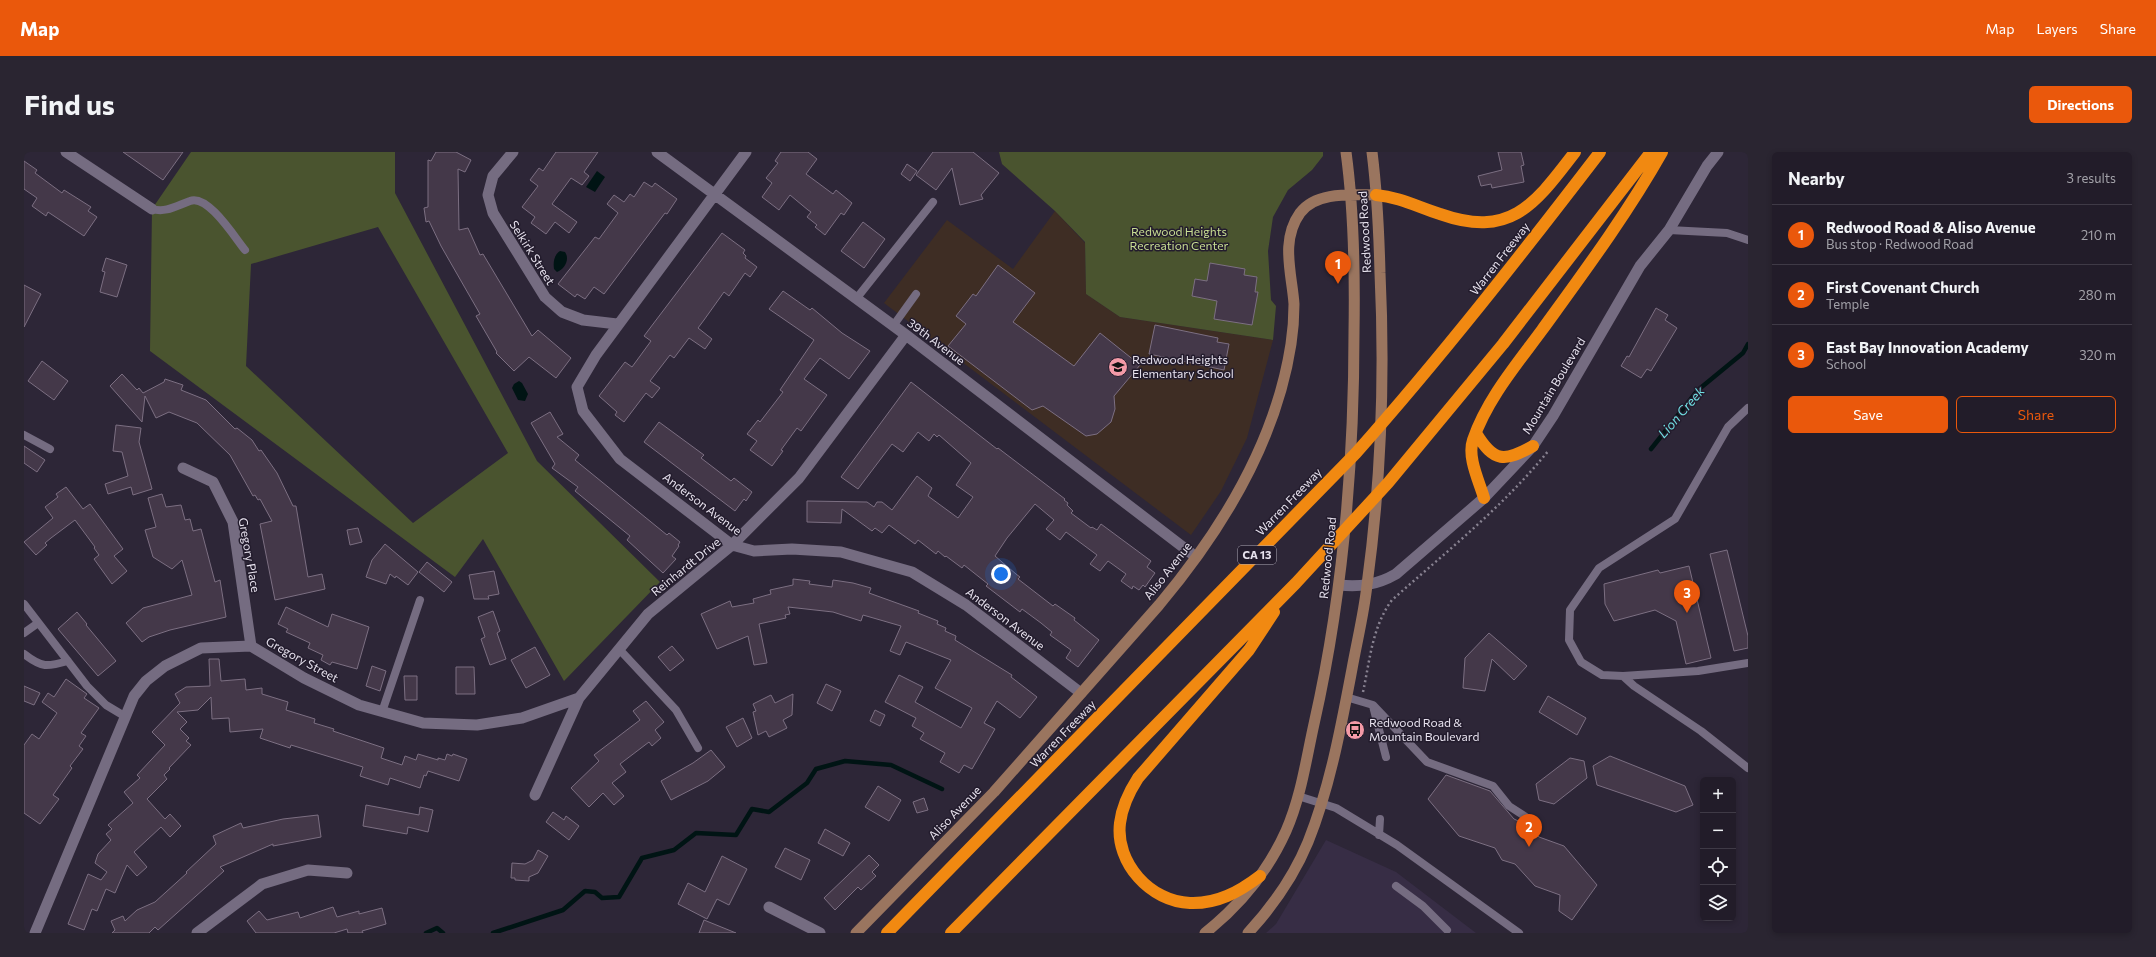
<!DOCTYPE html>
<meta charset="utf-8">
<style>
body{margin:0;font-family:Commissioner,sans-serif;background:#2a2531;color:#f1f3f6}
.controls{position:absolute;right:12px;bottom:12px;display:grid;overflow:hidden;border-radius:6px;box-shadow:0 2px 6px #0003}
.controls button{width:36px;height:36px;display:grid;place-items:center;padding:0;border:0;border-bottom:1px solid #3f3a46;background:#221c29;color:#f1f3f6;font:20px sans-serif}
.you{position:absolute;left:977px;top:422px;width:14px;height:14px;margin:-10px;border:3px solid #fff;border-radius:50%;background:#1a73e8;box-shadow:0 0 0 6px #1a73e833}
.badge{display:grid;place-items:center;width:26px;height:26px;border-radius:50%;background:#ea580c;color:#fff;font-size:13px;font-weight:700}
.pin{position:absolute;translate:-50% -33px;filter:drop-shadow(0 1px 2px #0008)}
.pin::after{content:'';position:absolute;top:21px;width:14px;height:12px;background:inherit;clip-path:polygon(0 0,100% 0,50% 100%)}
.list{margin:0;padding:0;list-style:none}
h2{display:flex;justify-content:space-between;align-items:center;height:52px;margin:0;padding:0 16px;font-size:17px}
h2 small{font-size:13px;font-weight:400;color:#a2a1a8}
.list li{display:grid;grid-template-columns:26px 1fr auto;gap:12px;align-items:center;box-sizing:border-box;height:60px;padding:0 16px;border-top:1px solid #3f3a46}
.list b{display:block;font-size:15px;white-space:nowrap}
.list p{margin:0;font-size:13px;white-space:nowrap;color:#a2a1a8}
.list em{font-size:13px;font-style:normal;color:#a2a1a8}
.actions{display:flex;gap:8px;padding:12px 16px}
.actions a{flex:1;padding:9px 0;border:1px solid #ea580c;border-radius:6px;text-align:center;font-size:14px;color:#ea580c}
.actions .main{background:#ea580c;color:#fff}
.icon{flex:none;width:22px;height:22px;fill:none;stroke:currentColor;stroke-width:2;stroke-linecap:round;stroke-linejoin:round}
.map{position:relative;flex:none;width:1724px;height:781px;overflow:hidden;border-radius:6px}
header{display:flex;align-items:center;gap:24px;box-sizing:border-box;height:56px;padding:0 20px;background:#ea580c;color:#fff}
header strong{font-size:19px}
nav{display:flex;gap:22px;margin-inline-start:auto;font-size:14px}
.intro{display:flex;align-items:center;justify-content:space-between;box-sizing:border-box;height:96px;padding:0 24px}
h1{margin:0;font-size:28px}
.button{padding:10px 18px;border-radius:6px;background:#ea580c;color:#fff;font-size:14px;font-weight:700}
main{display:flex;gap:24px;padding:0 24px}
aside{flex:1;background:#221c29;border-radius:6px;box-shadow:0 2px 6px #0003}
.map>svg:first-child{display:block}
.built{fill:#372d45}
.education{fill:#3e2d24}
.green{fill:#4a542f;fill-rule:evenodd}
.water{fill:#001414}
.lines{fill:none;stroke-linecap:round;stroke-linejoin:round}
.stream{stroke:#001414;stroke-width:4.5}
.building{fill:#443849;stroke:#7c6f82}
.path{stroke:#888291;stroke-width:2.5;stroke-dasharray:2 3;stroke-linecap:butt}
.service{stroke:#756c81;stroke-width:8}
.minor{stroke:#756c81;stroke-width:11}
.secondary{stroke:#9a755f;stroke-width:11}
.motorway{stroke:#f18911;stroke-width:12}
.labels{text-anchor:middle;stroke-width:3;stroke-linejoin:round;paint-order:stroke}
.shield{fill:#231c2d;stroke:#aca7b4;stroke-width:1}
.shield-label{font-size:11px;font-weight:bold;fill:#e7e2ee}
.park-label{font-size:12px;fill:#c9df93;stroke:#231c2d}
.street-label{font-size:12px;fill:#e7e2ee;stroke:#231c2d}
.poi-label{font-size:12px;fill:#e7e2ee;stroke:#231c2d;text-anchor:start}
.water-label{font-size:13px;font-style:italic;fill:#70dfe2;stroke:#231c2d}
</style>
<header>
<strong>Map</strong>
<nav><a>Map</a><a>Layers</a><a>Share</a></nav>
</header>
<div class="intro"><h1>Find us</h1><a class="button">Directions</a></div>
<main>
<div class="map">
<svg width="1724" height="781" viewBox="0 0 1724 781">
<rect width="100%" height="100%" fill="#2d2637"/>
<!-- built -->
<path class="built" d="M1302,688L1372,720L1452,781H1242L1252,772Z"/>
<!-- education -->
<path class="education" d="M1031,59L1061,91L1062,142L1096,165L1249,188L1223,286L1197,339L1167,383L860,151L923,68L989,117Z"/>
<!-- green -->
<path class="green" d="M167,0H371V41L513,309L636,430L540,529L459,387L431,425L126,199L128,57ZM354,75L484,301L389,371L222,214L227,112Z
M975,0H1299V4L1288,18L1264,38L1249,65L1244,99L1247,148L1252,154L1249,188L1096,165L1062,142L1061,90L1031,59L978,12Z"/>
<!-- water -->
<path class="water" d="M573,19L581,25L571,40L562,35Z
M536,99L541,100C546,107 541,117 533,120L530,117C529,110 530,103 536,99Z
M495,229L498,231L504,242L501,249L494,248L488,236L490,232Z"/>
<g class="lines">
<!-- stream -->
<path class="stream" d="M1627,297L1674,238L1719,201L1724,192
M402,781L413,776L419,781
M469,781L539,758L561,739L571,740L578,746L595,745L618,706L650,698L672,681L712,683L728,657L745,660L783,631L792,617L821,609L867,613L918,637"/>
</g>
<!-- building -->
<path class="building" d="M99,0H159L139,28Z
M412,0H432L447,8L441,20L434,17L435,78L444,76L456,103L459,102L508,184L514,178L547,206L532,226L505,205L490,219L472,201L473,200L452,164L456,162L417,94L405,69L402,70L400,56L404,55V8L407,9Z
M532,0H574L560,20L565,24L558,33L547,26L528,52L553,70L545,81L531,70L522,82L507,71L511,65L498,55L514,34L506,28L515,16L519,19Z
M757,0H784L793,7L782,22L809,42L812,38L828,51L820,63L817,61L801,83L791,75L793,73L783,65L787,60L784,58L766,43L755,58L738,45L748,31L742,26L754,11L751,9Z
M909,0H949L975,21L957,43L959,47L936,53L928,16L912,38L892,23Z
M1474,0H1497L1500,13L1497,14L1500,30L1468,36L1467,32L1457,34L1454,24L1478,18Z
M0,9L13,18L11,21L38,41L40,38L67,55L64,59L73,65L60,84L24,60L22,64L8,54L13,46L0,37Z
M883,12L893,19L886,29L877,22Z
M620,30L628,35L631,31L653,47L643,62L641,61L580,142L570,135L561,147L553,142L551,145L534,132L571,85L575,87L594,61L583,52L590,43L600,50L606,42L610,45Z
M839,70L861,87L840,116L817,99Z
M698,81L721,98L719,101L722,104L721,106L733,115L726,125L721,121L705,144L700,140L680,168L674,176L688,187L681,197L665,186L650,206L646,203L626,229L636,236L628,246L622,241L600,270L591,263L593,260L575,244L601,210L608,215L627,189L620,184Z
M82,106L103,113L93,145L76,140L81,120L78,119Z
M1186,111L1221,117L1220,123L1233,125L1231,140H1234L1228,173L1190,167L1193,149L1168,144L1171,127L1183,129Z
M974,113L1011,141L989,170L1050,214L1076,181L1116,213L1090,244L1091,257L1087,270L1073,282L1062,284L1019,254L1008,258L924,194L942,172L932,164L949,142L952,144Z
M0,133L17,142L0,175Z
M759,139L786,158L788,156L818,181L846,199L825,227L796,206L780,227L803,243L777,279L773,276L757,298L759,299L748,314L726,298L733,289L723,282L734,268L736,270L759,240L756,238L790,188L745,157Z
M1632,156L1644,163L1641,168L1653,176L1627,219L1623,217L1617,226L1597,214L1603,204L1605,205Z
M1131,173L1194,186L1193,190L1205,192L1200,218L1125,202Z
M18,209L44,229L30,248L4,229Z
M98,222L113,238L115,236L119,241L140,230L141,227L159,233L157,238L182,248L211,277L213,276L228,288L235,299L237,298L253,321L269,354H272L284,425L298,422L301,437L251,448L236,372L248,369L236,347L234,348L231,343L229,344L206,303L173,271L145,260L132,266L121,244L118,270L86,234Z
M887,230L973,297L974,296L1041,347L1040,348L1044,351L1043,353L1049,359L1047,361L1067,376L1068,375L1073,378L1077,372L1127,409L1123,415L1131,421L1121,435L1119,433L1115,438L1109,434L1108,437L1097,429L1102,422L1084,409L1076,419L1066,412L1073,403L1042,380L1036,388L1022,377L1030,368L1011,352L983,386L971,404L992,422L996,425L994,427L1029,454L1031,452L1051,466L1050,468L1075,488L1054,515L1042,506L1047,498L1026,483L1028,480L1017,471L998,457L996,460L962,434L964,432L940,413L938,416L922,404L921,405L914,399L912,402L894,388L891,392L865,373L858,381L851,376L848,379L818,357L817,371L783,370V349L843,350L850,355L853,350H858L868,358L893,324L908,336L904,344L934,366L949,345L932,333L947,311L915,283L913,285L910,282L905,289L894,280L879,300L868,292L834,337L817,325Z
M526,260L539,282L533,285L555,303L551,308L643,383L645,381L656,390L654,393L655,394L648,404L652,407L639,421L603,388L606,384L551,339L554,335L528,316L531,312L507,271Z
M635,270L680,303L677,306L707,329L710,326L728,340L722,349L720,347L711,359L620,290Z
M92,273L117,276L115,290L128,337L109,343L107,335L84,342L81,332L104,324L98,300L89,299Z
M0,294L21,308L13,320L0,311Z
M42,335L59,357L66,352L99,397L90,404L103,419L88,432L70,407L75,403L70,396L71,395L51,368L27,386L21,391L23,393L12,403L0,390L29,366L21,355L34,345L32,342Z
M138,342L142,355L157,353L161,368L166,367L169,379L177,377L191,430L196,428L202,465L146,478L125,485L118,490L102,471L119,456L168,443L158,408L148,417L129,405L121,378L132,375L124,346Z
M334,376L338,390L326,393L323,378Z
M361,392L394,420L384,433L372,424L371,426L366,422L362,432L342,425L348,408Z
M1703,398L1724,484V496L1710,499L1686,402Z
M403,410L428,430L420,440L395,420Z
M1665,414L1687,506L1662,512L1652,469L1631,458L1590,469L1581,452L1580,432L1634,418L1636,421Z
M470,419L475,442L464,444L465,447H450L445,423Z
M769,427L786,429L785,432L808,435L809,428L829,431L847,436L845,441L895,459L894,461L914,469L913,472L922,476L921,479L932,484L931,488L988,523L987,525L1013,545L996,566L973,549L960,571L971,577L948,617L940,613L935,621L916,610L921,601L896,587L900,581L888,574L892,566L861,550L875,523L899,535L891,550L937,576L948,556L911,536L927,508L882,490L876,503L866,499L877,474L839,463L837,469L809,460L764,455L766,462L761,463L762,466L735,472L743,511L730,513L724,484L693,497L677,462L706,449L708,455L730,451L729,447L747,442L746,438L769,433Z
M262,455L304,475L308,462L345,475L333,517L308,510L306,513L297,508L299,503L284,496L286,491L262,480L264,477L254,472Z
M469,459L476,479L473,481L482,507L466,513L457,487L461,485L454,465Z
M53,460L63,472L62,473L92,509L74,524L34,477Z
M1465,481L1503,514L1490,528L1468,507L1461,539L1439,536L1441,506Z
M648,494L660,508L646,519L634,505Z
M511,495L526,523L502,536L487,508Z
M185,507H195L197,529L221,527L222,538L238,536V542L264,550L262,558L291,567L290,571L310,577L309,579L360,596L357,606L378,613L381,604L392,608L394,602L414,608V606L421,608L423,602L428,604L429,602L443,607L435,629L404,619L402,624L400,623L396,636L366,626L364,633L336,624L339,615L267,593L266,596L236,586L239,577L206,580L205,566L188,567L187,545L174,558L153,560L163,570L156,577L165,586L162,589L167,593L145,616L146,617L140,623L143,627L123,647L141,667L146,662L157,674L146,685L137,675L110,700L123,715L113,724L103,713L91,741L82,737L73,759L68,757L60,778L44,772L64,722L77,728L83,720L71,711L74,702L87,688L82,682L88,677L84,673L109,651L100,640L116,626L113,623L141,593L128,580L156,551L151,542L162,535L186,534Z
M348,514L362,519L356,539L342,534Z
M432,515H450L451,542H432Z
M380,524H393V548H381Z
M42,527L63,542L60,546L75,556L57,581L62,584L55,594L59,597L46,614L48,616L29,643L35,647L16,672L0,661V593L8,582L15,587L33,561L18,550L24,541L30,545Z
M802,532L817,539L808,559L793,551Z
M0,534L16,541L10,553L0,549Z
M769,542L768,563L759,568L763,576L745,585L742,579L734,583L729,560L732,559L729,552L747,543L751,551Z
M1524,544L1562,566L1553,583L1515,560Z
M622,549L640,570L631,578L637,586L628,594L625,590L596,612L602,620L588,631L600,644L590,653L579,641L565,655L547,636L575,609L570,603L616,568L609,559Z
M851,558L861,563L856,574L846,569Z
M719,566L728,586L713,595L702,575Z
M687,598L701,615L684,629L647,648L637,629L669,611Z
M1586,604L1661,634L1669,653L1652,660L1573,633L1569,614Z
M1546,606L1560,609L1563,626L1530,652L1515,648L1512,632Z
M1422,623L1466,639L1490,667L1505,674L1515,685L1540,694L1573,733L1548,768L1535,759L1536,743L1511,734L1491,712L1478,708L1471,696L1435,684L1404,647Z
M854,634L877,648L865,669L841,655Z
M900,646L904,658L893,661L889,650Z
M342,653L395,663L396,655L409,658L404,680L384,675L383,682L339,674Z
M529,660L540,668L542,664L555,674L545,688L522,670Z
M294,663L297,685L249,694V692L196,715L200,719L134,778L131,775L125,781H88L91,778L87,769L99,764L101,769L113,758L131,750L163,721L162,720L192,692L189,684L217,671L219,676L259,667Z
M801,677L826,691L819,704L794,691Z
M761,696L786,708L777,728L751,715Z
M514,698L524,704L514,721L505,725V729L491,728V726H487L488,711L501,712L509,708Z
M845,703L855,713L848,720L852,724L837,738L834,735L811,758L800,746Z
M698,704L723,717L705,753L693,747L683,767L654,752L664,731L681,740Z
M309,755L313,765L335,759V762L358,756L362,772L338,779L339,781H324L323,777L310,781H232L223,769L235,759L243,768L274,760L276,766Z
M680,768L712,781H675Z"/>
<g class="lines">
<!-- path -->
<path class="path" d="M1339,540C1346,508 1348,475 1368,448C1422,400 1480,354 1525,298"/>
<!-- service -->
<path class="service" d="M128,57C142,61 152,54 166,49C184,42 211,86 221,98
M1645,78L1703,81L1724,88
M832,147L909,50
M869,174L892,142
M1724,256L1704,275L1651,367L1575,416L1546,458L1545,488L1557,510L1578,523L1599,524L1610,534L1677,579L1724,616
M0,283L26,297
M0,452L63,534L82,553L102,565
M0,481L14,471
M595,497L652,558L674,596
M0,502C18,516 23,515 44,509
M1599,524L1674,519L1724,511
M1322,545L1349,553L1403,610L1469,634L1485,654L1508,669
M1349,554L1362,605
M358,560L396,448
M1274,644L1312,656L1373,693L1495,781
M1355,683L1356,667
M1372,734L1399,754L1423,778"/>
<!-- minor -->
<path class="minor" d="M42,0L128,57
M489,0L469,24L464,43L469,61L521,145L538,160L559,168L593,172
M633,0L882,183L1172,405
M722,0L572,203L553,235L559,259L596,307L708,393L730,399L768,397L817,400L888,420L942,453L1057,541
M159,316L189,330L209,370L227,494
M1315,433C1336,435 1353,433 1372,422L1460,346L1509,294L1529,264L1616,114L1645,78L1683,14L1694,0
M511,643L555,546L624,462L708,393L775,326L882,183
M745,755L796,781
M11,781L110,544L122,529L141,514L177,496L227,494L280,526L335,553L399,571L453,573L498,566L555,546
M173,781L238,732L284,718L323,721"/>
<!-- secondary -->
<path class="secondary" d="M832,781L970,640L1135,453C1198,378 1252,290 1267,192C1269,179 1270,165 1270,152C1268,122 1256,89 1276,61C1292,39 1328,43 1352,43
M1181,781C1215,754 1244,719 1262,679C1277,645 1282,608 1290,572C1319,444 1330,311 1330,180C1331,120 1330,59 1322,0
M1224,781C1249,754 1270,724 1284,690C1306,635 1317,575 1328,517C1333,489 1340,461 1343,433C1357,330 1361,226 1356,121C1355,81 1353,40 1348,0"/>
<!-- motorway -->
<path class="motorway" d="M1352,43C1375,45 1394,55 1416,62C1487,87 1511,52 1551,0
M1452,281C1470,311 1481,310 1509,294
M1460,346C1455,329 1443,305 1449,288C1463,247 1493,212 1518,178C1560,120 1603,62 1638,0
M1236,724C1215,740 1193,752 1166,751C1127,750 1091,711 1096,671C1098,654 1105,640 1114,626L1225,498L1250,460
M863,781L1332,301C1418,204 1497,103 1576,0
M927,781L1272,431L1364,331L1479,192L1627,0"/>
</g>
<!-- icons -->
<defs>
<symbol id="school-disc" viewBox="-11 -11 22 22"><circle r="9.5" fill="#f39aa7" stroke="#231c2d"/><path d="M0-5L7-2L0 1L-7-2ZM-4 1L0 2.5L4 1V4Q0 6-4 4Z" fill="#111"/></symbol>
<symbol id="bus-disc" viewBox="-11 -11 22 22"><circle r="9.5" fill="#f39aa7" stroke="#231c2d"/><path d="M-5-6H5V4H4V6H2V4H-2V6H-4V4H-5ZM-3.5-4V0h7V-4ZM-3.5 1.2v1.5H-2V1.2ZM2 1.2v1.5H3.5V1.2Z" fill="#111"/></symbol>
</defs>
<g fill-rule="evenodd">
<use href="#school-disc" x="1083" y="204" width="22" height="22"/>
<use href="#bus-disc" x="1320" y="567" width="22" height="22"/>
</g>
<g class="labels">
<!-- shield labels -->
<rect class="shield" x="1214" y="394" width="38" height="18" rx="3"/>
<g class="shield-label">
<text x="1233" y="407">CA 13</text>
</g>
<!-- park labels -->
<g class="park-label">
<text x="1155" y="84">Redwood Heights<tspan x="1155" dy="14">Recreation Center</tspan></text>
</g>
<!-- street labels -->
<g class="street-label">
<text transform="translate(1341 80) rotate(-93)" y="4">Redwood Road</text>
<text transform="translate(508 101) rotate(58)" y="4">Selkirk Street</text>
<text transform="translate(1476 107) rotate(-52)" y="4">Warren Freeway</text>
<text transform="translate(912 190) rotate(37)" y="4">39th Avenue</text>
<text transform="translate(1530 234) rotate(-59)" y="4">Mountain Boulevard</text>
<text transform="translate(1265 350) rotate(-46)" y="4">Warren Freeway</text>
<text transform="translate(678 352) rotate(37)" y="4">Anderson Avenue</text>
<text transform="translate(225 403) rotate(80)" y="4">Gregory Place</text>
<text transform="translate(1304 406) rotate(-84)" y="4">Redwood Road</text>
<text transform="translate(662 415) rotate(-39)" y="4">Reinhardt Drive</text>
<text transform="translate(1144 419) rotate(-52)" y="4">Aliso Avenue</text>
<text transform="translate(981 467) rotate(37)" y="4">Anderson Avenue</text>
<text transform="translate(278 508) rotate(29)" y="4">Gregory Street</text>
<text transform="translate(1039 582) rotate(-46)" y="4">Warren Freeway</text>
<text transform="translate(931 661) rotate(-46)" y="4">Aliso Avenue</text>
</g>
<!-- poi labels -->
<g class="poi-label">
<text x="1108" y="212">Redwood Heights<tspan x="1108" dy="14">Elementary School</tspan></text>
<text x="1345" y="575">Redwood Road &amp;<tspan x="1345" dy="14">Mountain Boulevard</tspan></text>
</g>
<!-- water labels -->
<g class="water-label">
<text transform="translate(1657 260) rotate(-49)" y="5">Lion Creek</text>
</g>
</g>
</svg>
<div class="controls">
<button>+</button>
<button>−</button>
<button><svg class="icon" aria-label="locate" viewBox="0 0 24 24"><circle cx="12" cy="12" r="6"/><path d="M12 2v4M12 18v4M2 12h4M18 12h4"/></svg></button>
<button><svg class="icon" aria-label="layers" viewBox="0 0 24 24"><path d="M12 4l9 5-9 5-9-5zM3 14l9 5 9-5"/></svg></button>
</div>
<div class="you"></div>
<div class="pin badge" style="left:1314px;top:132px">1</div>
<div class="pin badge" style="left:1505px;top:695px">2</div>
<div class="pin badge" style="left:1663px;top:461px">3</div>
</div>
<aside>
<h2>Nearby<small>3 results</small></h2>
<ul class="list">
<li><span class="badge">1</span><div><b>Redwood Road &amp; Aliso Avenue</b><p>Bus stop · Redwood Road</p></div><em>210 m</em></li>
<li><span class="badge">2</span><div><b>First Covenant Church</b><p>Temple</p></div><em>280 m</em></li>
<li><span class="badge">3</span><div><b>East Bay Innovation Academy</b><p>School</p></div><em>320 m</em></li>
</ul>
<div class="actions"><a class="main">Save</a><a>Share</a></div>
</aside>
</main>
